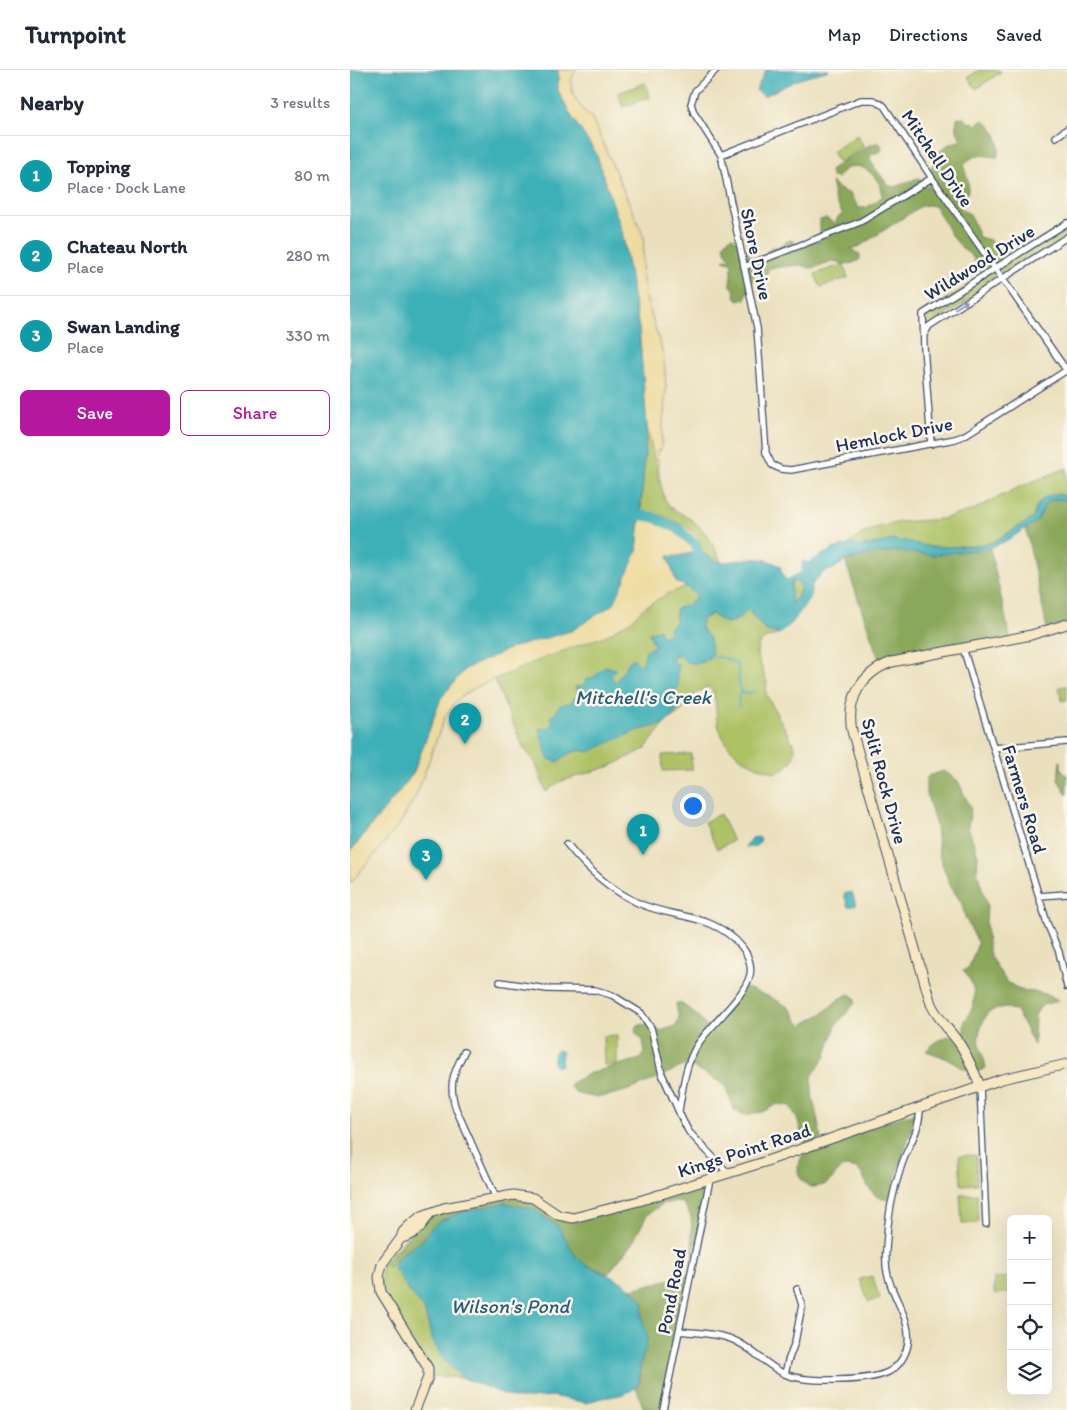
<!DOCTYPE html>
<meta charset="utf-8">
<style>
body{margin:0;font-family:Itim,sans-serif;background:#f2f2f3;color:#1f2937}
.controls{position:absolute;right:15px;bottom:15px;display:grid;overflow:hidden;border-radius:8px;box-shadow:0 5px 20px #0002}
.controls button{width:45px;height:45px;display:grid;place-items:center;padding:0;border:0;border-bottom:1px solid #e0e1e3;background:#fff;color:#1f2937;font:25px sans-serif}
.you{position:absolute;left:342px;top:735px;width:18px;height:18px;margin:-12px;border:4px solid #fff;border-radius:50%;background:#1a73e8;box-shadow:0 0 0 8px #1a73e833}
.badge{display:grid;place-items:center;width:32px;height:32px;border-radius:50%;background:#b5179e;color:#fff;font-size:16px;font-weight:700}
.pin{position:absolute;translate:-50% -41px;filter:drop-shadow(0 1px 2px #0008)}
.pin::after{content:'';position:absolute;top:26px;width:18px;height:15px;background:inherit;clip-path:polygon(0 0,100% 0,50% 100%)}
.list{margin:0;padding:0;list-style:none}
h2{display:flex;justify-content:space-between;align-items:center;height:65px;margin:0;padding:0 20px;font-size:21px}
h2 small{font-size:16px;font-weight:400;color:#747a83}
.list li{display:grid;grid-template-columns:32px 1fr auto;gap:15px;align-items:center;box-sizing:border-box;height:80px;padding:0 20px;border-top:1px solid #e0e1e3}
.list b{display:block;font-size:19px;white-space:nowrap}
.list p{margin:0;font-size:16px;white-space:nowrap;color:#747a83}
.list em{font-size:16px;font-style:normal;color:#747a83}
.actions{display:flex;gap:10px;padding:15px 20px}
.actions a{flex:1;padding:11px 0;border:1px solid #b5179e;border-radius:8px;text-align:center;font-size:18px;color:#b5179e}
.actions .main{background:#b5179e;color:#fff}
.icon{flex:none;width:28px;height:28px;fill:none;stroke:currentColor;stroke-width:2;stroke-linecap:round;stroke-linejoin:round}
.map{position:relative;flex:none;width:717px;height:1340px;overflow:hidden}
header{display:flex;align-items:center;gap:30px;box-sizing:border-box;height:70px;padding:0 25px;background:#fff;border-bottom:1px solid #e0e1e3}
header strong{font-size:24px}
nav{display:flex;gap:28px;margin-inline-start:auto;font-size:18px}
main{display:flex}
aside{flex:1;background:#fff}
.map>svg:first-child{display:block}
.green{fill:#adc165;stroke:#647862}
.forest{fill:#8aa75a;stroke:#526b5c}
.sand{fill:#eeda9e;stroke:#84847e}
.water{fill:#3eafb7;stroke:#2c6f8a;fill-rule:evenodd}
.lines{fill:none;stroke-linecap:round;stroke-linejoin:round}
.stream{stroke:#3eafb7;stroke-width:2}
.river{stroke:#3eafb7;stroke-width:10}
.street-casing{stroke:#3a4a6c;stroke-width:8}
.secondary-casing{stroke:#3a4a6c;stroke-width:11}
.street{stroke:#fff;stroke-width:5.5}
.secondary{stroke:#f7e8c3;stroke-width:9}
.oneway{stroke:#8d97ae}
.labels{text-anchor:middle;stroke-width:5;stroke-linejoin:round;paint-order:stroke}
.street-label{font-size:19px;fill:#1b2f5e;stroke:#fbf7ec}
.water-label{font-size:20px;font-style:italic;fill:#275c7d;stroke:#fbf7ec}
</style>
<header>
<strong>Turnpoint</strong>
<nav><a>Map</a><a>Directions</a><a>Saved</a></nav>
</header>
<main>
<aside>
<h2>Nearby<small>3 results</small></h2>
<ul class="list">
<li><span class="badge" style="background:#0f9aa8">1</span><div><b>Topping</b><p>Place · Dock Lane</p></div><em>80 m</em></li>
<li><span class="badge" style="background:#0f9aa8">2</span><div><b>Chateau North</b><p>Place</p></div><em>280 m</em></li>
<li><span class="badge" style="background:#0f9aa8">3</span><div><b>Swan Landing</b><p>Place</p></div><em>330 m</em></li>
</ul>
<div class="actions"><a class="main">Save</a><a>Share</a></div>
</aside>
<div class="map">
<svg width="717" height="1340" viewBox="0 0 717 1340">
<rect width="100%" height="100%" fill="#fbf7ec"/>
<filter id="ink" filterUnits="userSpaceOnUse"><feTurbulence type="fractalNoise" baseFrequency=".02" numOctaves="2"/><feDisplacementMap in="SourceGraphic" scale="10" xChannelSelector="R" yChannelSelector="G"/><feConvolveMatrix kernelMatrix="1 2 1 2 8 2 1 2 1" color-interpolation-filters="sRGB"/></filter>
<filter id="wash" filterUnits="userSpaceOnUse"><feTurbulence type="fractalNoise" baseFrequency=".0096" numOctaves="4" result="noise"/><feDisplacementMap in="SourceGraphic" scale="20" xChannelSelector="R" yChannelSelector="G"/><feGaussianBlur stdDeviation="1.12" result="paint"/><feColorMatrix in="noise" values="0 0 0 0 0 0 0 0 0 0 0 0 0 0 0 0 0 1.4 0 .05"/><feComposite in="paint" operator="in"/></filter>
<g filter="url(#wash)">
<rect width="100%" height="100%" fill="#ebe0bd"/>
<!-- green -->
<path class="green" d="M629,0H649L651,2L626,19L618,7Z
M295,13L300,27L273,37L268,23Z
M507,65L514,76L489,93L482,82Z
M717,153V167L579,256L574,265L573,244Z
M494,194L498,208L470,217L465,204Z
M297,357L314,427C321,442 328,440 340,449C355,459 366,476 371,493L353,484L348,468L291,440Z
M717,398V426L707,424L686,438L683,448L652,468L643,472L622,476L581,477L555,471L543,470L513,476L498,475L510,465L528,457L550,452L592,449L623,440L669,417Z
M447,511L451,517L448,526L441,535V513Z
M337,517L348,527L337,535L326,539V551L320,557V565H311L301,570L305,576L297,580L324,585H330L347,594L356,591L362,584L360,569L351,558L352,549L362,544C378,559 385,553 398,539C407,554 413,560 429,564L414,569L408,575L407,584L417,612L416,624L445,677C445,691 438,697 426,703C397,695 372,681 367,649C365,636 367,631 361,618L356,617L344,625L336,637L314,654L295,679L261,696L209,712L196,722L185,692L173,677L144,609L196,587L257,565L280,551L295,537L318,523Z
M717,616V630L712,631L709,617Z
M341,684L342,700L313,701L312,685Z
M370,744L383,771L367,779L354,752Z
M267,965V995H254L253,966Z
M626,1085L627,1114L611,1115L609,1086Z
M627,1124L628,1153L612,1154L610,1125Z
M32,1194L44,1198L59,1221L74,1239L82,1269L93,1289L113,1308L78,1306L31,1222Z
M522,1206L530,1228L518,1232L510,1209Z
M661,1207V1223L644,1224V1208Z"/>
<!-- forest -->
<path class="forest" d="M613,47L617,52L624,53L626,56L632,50C644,54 653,75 647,87C633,86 626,82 614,94C614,103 620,111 618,120C617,128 609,130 610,139L620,144L629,167L640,170L650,182L658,183L659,188L643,198L630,200L625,193L623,187L614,180L601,165L585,136L578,135L571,136L510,176L501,179L510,185V189C500,197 493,193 482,191L466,197L460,198L450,195L419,198L415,207C399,209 399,216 395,229L390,231L387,230L384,223L385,221L380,214L382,194L380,192L373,190L381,188L376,183L374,174L378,169L383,167L403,188L414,186L421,177H427L440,170L444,171V175L442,176L470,171V150L476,148L485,154L488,147L493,144L485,131L481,112L491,120L500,124L509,138H516L532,127C533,121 531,117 528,112C518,95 499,89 487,108L482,107L480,102L481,99L518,76L528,72L531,75L532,79L530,82L521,84L520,87C522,98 532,104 537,115L545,117L568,108L570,109L578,118C579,97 587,73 611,71L606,57L607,48Z
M712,429L717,431V553L697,559L676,459C679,456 684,454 686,451C698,439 687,430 712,429Z
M640,478L660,567L531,596L495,491L521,484L547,481L583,485Z
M710,691L712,700L717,705V724L708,710Z
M594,701L608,711L621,739L618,757L628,785L627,802L637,834L636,854L638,877L641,888L656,911L670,920L696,924L708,931L692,935L685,945L684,975L667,942L655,937L638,942C633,952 627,962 629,974C631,983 635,989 636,998C622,1006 615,999 603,992C595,987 585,984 576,981C586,969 598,965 614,963C614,960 614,954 615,951C616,949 618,947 619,944C628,929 625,913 613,901L619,897L628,873L615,847L612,834L600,815L589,785L586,756L576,722V711L578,706Z
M392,916C405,922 430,929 440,939C446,945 445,950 452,955L473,943L489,929L499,924L505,928V933L486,955L475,987L462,1006V1024L472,1070L455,1077L447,1048L440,1036L428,1034L412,1042L395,1045L384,1040L375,1015L338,994C311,1005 244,1045 220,1017L221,1013L240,1003L290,989L295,982L293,971L285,962L287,956C297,952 302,956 310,961L326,956L329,948L326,935L327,933H331L349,947L357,958Z
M567,1042L538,1130C524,1128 519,1120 514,1108C512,1103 508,1099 503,1098C486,1094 489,1104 479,1112C474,1116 466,1117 460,1117C443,1106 446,1094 457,1079Z
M360,1109L343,1185L341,1147L334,1134L326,1131L312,1134L297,1145L283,1172L258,1204L235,1194L226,1187L209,1157L190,1144L121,1142L104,1146L92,1150L79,1160L70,1173L63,1176L46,1190L44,1198L32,1194L80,1143L177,1125L217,1147Z
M340,1204L313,1340H294L286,1317L290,1311L291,1293L297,1269L291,1251L289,1226L282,1219Z"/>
<!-- sand -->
<path class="sand" d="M208,0H227C212,14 229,38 242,48L294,167L292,204L296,228L314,287L316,319L311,380L307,381L310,412L297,357L289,259L272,161L208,20Z
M291,440C309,443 336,453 348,468C351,472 352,479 353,484L340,483L326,487L318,486L326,512L337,517L318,523L295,537L280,551L257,565L196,587L126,617L107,630L95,646L67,724L50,754L0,814V782L63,704L91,628L115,599L161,578L287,481Z
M0,1045L2,1053L3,1131L0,1135Z"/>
<!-- water -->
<path class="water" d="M0,0H208V20L220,44L246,83L272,161L289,259L297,357L287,481L264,534L221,561L161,578L115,599L91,628L63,704L0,782Z
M416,0H479L447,10L414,26L406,20Z
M707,424L717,426V431L712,429L702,430L696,433L687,451L658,470L640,478L583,485L547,481L521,484L495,491L483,499L473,502L462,515L460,528L442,553L429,564L416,561L398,539C384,554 379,558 362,544L352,549L351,558L360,569L362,584C354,594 347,594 336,592L330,585H324L323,593L329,595L327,604L329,617L323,623L328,632L335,629V633L314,654L286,661L239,682C227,678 216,684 208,692L198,689L189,659L199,658L203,651L200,647L205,644L210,635L222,632L224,628L231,626L225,617L234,615L236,609L244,607L255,596L266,599L261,605L265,613C272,605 275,595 283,588L289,595L293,593L296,580L305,576L299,563L309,559L311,565H319L320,557L326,551V539L337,535L347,527L337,517L326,512L318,486C330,488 340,481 352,483C359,485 366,493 373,492C396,491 408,483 430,496L433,507L437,510L452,502V493L455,490L456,494L483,479L498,475L513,476L543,470L555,471L581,477L622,476L643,472L683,448C687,433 691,427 707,424ZM447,511L451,517L448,526L441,534V513Z
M408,767L411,769C408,777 403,778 395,777L401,768Z
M502,822L506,835L498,837L494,824Z
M208,980L212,982L211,995L207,997L204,995V982Z
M155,1133L183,1139L209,1157L226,1187L235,1194L272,1212L289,1226L294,1235C288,1252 298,1256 297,1269C297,1278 292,1287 290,1296C289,1303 291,1313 285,1318C271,1329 252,1325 237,1333L202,1326L183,1328H164L113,1308L93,1289L82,1269L74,1239L59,1221L44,1198C48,1180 59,1182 71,1172C77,1167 79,1160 85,1155C100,1144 137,1136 155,1133Z"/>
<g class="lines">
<!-- stream -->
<path class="stream" d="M361,586L375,588L387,594C390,603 388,612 390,622L400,623L405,620
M389,637L388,629L390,622"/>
<!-- river -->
<path class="river" d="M290,445L303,447L327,458L346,475L350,495"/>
</g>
</g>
<g filter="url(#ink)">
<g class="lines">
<defs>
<path id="street" d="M366,0L345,21L341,34L344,43L371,85L407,258L416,383L422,395L431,399L441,400L605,369L615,365L717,300
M706,67L717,59
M371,85L511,30H523L534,36L582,108L717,301
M394,197L510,152L582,108
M574,265L579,256L717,167
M581,374L574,277L573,244L717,153
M613,578L697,853L709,882L717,917
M644,678L717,672
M217,774C236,798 258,818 286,832C323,850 362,841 392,877C398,885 402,895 400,905C394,928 361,954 348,974C335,994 333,1017 329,1040
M689,826L717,824
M150,912L197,919L245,920L262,925L291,943L301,958L312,1004L333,1051L339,1062L378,1103
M114,982C103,1004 98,1015 106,1039L146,1128
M630,1016L636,1154
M329,1261C346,1263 365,1263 381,1269C401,1276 415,1295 435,1304C454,1313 522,1312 540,1301C549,1296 556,1285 558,1274C561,1251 547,1234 540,1213C536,1202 535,1191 536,1179C537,1152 542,1123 551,1097C558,1074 570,1063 570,1037
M435,1304L438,1291L445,1272L452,1235L447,1219
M313,1340L360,1109"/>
<path id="secondary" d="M630,1016C624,1001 618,986 609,973C599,959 588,949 581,934L502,661C496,630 511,603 542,592L681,565L717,554
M51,1168C66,1166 72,1155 80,1143
M65,1340L78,1307V1298L31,1222L29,1207L32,1194L51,1168L53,1162L61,1154L72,1146L94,1138L163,1125L183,1128L208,1145L223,1148L289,1131L411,1093L652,1009L717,994"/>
</defs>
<!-- street casing -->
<use href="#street" class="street-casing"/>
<!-- secondary casing -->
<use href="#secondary" class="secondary-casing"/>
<!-- street -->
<use href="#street" class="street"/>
<!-- secondary -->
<use href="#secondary" class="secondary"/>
</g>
<!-- one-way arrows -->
<defs><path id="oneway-shaft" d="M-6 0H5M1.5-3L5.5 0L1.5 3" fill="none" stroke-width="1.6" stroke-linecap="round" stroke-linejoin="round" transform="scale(1.25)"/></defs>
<use class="oneway" href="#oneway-shaft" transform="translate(611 235) rotate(-32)"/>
</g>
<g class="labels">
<!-- street labels -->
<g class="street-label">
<text transform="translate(588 88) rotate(56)" y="7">Mitchell Drive</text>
<text transform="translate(407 184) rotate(78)" y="7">Shore Drive</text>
<text transform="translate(629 192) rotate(-32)" y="7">Wildwood Drive</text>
<text transform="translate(544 364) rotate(-11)" y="7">Hemlock Drive</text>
<text transform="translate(535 711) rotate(75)" y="7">Split Rock Drive</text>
<text transform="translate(675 729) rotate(73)" y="7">Farmers Road</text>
<text transform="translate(394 1080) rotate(-18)" y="7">Kings Point Road</text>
<text transform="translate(321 1221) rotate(-79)" y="7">Pond Road</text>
</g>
<!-- water labels -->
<g class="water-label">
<text x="293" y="634">Mitchell's Creek</text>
<text x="160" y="1243">Wilson's Pond</text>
</g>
</g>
</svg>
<div class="controls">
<button>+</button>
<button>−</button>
<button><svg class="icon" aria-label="locate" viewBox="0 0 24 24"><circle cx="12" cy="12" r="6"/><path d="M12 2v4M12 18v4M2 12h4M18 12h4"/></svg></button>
<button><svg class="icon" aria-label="layers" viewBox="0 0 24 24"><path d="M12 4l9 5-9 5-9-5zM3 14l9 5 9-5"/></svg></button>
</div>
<div class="you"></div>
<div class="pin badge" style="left:293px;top:785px;background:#0f9aa8">1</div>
<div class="pin badge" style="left:115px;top:674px;background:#0f9aa8">2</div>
<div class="pin badge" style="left:76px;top:810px;background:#0f9aa8">3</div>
</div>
</main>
